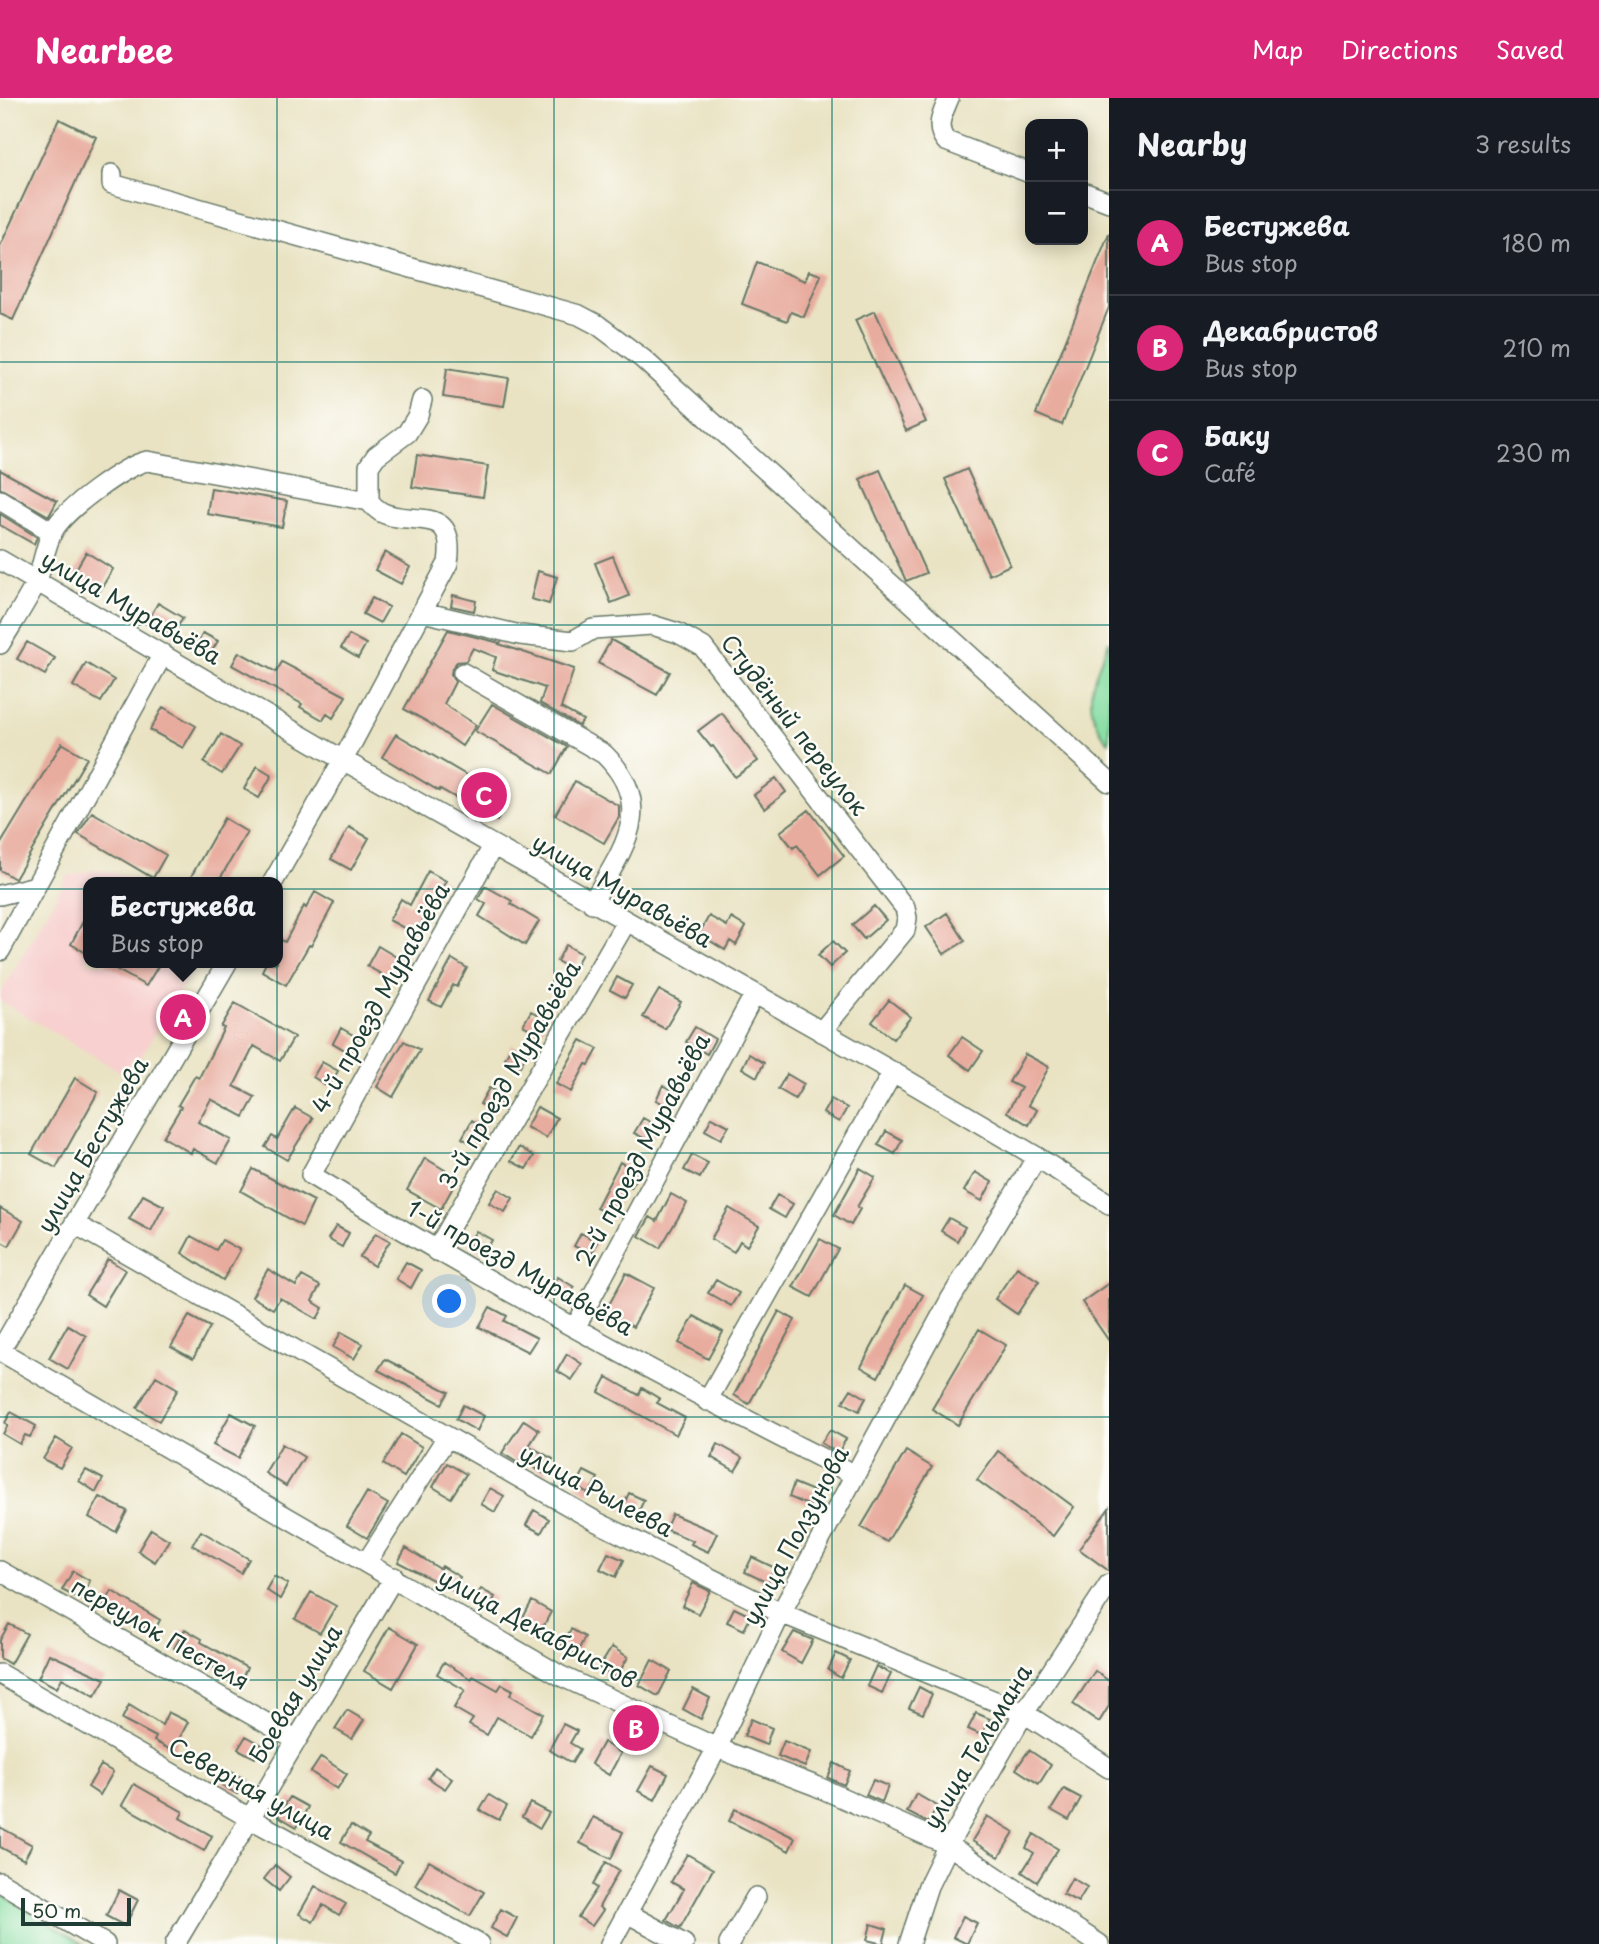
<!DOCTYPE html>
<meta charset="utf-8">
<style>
body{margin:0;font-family:"Playpen Sans",sans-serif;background:#20242c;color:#f1f3f6}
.controls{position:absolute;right:21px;top:21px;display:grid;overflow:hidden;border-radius:14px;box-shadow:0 4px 18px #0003}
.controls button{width:63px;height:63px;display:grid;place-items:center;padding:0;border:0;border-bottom:2px solid #363941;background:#171b24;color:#f1f3f6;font:35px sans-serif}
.scale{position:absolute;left:21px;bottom:18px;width:110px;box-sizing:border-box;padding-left:7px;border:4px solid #1f3d34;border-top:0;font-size:19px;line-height:24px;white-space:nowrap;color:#1f3d34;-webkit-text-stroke:5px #fdfcf7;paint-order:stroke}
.you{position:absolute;left:450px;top:1204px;width:24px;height:24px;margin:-18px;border:5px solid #fff;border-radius:50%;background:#1a73e8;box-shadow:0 0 0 10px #1a73e833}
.badge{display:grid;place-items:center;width:46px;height:46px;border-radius:50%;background:#db2777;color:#fff;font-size:23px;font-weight:700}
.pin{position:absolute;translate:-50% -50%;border:4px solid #fff;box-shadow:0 2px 7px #0006}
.popup{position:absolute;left:83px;top:779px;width:200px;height:91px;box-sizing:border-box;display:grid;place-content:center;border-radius:14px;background:#171b24;filter:drop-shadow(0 2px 5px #0005);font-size:23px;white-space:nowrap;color:#9ea1a6}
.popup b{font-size:26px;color:#f1f3f6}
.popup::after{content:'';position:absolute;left:50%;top:100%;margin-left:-14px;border:14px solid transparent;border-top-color:#171b24}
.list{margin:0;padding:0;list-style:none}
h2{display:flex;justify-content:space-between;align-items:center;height:91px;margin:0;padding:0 28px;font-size:30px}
h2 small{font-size:23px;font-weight:400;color:#9ea1a6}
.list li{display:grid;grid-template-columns:46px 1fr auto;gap:21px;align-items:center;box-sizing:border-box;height:105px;padding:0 28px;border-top:2px solid #363941}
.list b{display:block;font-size:26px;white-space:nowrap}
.list p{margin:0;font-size:23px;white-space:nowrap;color:#9ea1a6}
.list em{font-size:23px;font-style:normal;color:#9ea1a6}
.map{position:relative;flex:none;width:1109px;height:1846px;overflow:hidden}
header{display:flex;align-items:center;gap:42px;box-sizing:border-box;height:98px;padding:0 35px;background:#db2777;color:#fff}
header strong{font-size:33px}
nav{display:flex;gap:38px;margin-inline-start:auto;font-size:24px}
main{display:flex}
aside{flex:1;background:#171b24}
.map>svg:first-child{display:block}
.built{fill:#f7d0cf}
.green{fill:#85dda2;stroke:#528d6b;stroke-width:2}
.building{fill:#e8ac9f}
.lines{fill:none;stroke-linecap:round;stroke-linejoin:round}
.minor-casing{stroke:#676;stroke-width:22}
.minor{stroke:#fff;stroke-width:19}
.grid{fill:none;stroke:#0f766e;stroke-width:2;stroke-opacity:0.55}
.labels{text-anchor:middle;stroke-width:5;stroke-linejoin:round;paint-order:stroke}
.street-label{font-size:23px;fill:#1f3d34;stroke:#fdfcf7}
</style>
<header>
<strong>Nearbee</strong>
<nav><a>Map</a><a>Directions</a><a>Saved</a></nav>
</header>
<main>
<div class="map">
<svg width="1109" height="1846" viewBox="0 0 1109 1846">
<rect width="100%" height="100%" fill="#fdfcf7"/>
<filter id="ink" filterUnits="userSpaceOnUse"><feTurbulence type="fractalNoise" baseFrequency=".0143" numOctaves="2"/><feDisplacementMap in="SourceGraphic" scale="14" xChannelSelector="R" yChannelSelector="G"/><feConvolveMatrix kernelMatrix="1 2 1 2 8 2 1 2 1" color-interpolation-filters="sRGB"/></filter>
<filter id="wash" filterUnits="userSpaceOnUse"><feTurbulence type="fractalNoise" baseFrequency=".00686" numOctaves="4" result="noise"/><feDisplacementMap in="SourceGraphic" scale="28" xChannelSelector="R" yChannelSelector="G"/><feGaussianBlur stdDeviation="1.57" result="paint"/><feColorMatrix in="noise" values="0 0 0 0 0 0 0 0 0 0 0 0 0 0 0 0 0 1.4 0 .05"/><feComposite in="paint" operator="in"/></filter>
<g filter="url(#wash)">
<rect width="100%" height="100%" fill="#e9e3c3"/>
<!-- built -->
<path class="built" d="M97,771L143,784H88V865H195L130,979L0,903V896L68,778Z"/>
<!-- green -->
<path class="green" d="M1109,543V644C1104,640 1102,636 1099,630C1081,598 1097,574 1109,543Z
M0,1795L83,1846H0Z"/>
<g id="blocks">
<!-- building -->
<path class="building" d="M59,21L96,39L13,222L0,216V148Z
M1109,135V209L1062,327L1036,316Z
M757,164L805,183L809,173L821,177L804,219L791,214L787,223L742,206Z
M875,213L926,324L906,333L855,222Z
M447,270L509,280L504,308L443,299Z
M417,357L488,368L483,399L412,389Z
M967,371L1010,467L989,477L945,381Z
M0,372L57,403L49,418L0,390Z
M880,372L926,475L906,483L860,381Z
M211,390L287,403L282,429L207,416Z
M0,416L37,439L34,446L0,427Z
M86,454L113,471L99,494L72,478Z
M385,454L410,469L401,486L375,472Z
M613,458L629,498L611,505L595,465Z
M538,473L557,479L549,506L531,501Z
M453,497L476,503L474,513L451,508Z
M372,500L389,509L380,525L363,516Z
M158,505L183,520L173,536L148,522Z
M448,532L500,545L499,546L574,571L561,610L583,622L579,628L540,605L545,590L492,572L496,559L473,550L466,563L457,564L452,570L451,576L455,584L444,606L476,627L462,648L428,624L404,611Z
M203,535L218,543L210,556L196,548Z
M349,537L366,546L358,560L341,550Z
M611,542L670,574L657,597L598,565Z
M27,544L55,560L45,577L17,561Z
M239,554L276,574L282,564L346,598L333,620L327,616L323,622L300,609L302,606L232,567Z
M86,565L114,582L101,604L73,588Z
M492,606L567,649L552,676L475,633Z
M163,609L196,628L183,650L150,632Z
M722,615L758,663L735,679L713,648L711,649L698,633Z
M221,636L240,648L222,676L204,665Z
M396,636L468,678L470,676L510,699L497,723L440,691L439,693L382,659Z
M62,645L87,660L15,781L0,772V747Z
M257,668L272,677L259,700L244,691Z
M776,680L786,694L765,711L754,697Z
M575,683L619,708V719L604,745L555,717Z
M809,712L844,758L820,777L797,747L793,750L780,734Z
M92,714L166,757L153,780L78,736Z
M224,720L247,734L218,784H188Z
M349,729L369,740L351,772L331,761Z
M428,773L446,783L415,836L389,822L401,801L410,807Z
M485,788L512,803L511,806L539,823L525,847L479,818L486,806L478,801Z
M315,794L334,805L311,848L309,847L286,887L262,873L266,865H277V840L285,844L304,808L306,810Z
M874,808L886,822L864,841L852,827Z
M88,814V856L71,846Z
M947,815L965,843L944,856L926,829Z
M709,818L727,828L731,820L746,829L736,847L730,843L725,852L699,836Z
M833,843L845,855L830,869L818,857Z
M566,847L582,856L573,872L557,863Z
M378,848L403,863L392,882L367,868Z
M452,861L467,870L457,889L453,887L441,909L429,903Z
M105,865H160L146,888Z
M617,879L632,887L625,900L610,892Z
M659,892L681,904L665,931L643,919Z
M889,902L911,919L893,941L872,924Z
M235,905L294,939L280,963L254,948L234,988L255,999L244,1019L211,1001L198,1024L231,1042L218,1065L193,1051L191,1055L163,1039L181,1009L178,1007L195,978L199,980L224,930L221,929Z
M531,913L547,922L539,936L523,927Z
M695,929L715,941L707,956L686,944Z
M341,930L358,940L350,955L333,945Z
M962,939L983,953L970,972L949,957Z
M581,942L598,951L589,967L586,966L571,994L556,986Z
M404,943L420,952L393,999L377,989Z
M512,947L527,956L520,968L505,960Z
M749,956L764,965L757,979L742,970Z
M1025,956L1049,969L1028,1007L1037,1012L1029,1027L1007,1014L1021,990L1009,984Z
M322,964L338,973L329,989L313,979Z
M787,976L804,986L795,1001L778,991Z
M75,980L98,994L56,1070L31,1056Z
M663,987L681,997L673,1011L656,1002Z
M489,990L504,998L496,1014L480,1006Z
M831,1001L847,1010L839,1024L823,1015Z
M537,1009L557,1020L546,1040L526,1029Z
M295,1010L313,1020L287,1062L265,1049L272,1038L277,1041Z
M712,1019L729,1028L721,1041L705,1032Z
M643,1020L659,1029L651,1044L634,1035Z
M472,1022L486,1030L476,1048L462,1040Z
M886,1033L902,1042L895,1056L878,1047Z
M519,1049L534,1058L526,1071L511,1063Z
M692,1057L708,1065L700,1080L684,1072Z
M425,1060L458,1080L441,1111L407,1092Z
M620,1064L639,1075L631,1090L627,1088L610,1117L596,1110Z
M860,1070L875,1079L857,1109L860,1111L851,1127L834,1117Z
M253,1071L314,1103L302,1128L241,1093Z
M975,1074L992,1084L982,1103L964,1093Z
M498,1091L513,1100L505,1114L489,1105Z
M671,1096L687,1105L660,1150L639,1138L650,1119L657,1123Z
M143,1097L164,1108L151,1133L129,1121Z
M777,1097L793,1106L785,1120L769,1111Z
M0,1110L23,1123L9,1148L0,1143Z
M729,1110L759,1128L747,1148L740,1143L734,1154L711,1141Z
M949,1120L965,1129L957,1143L941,1133Z
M336,1128L349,1135L342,1149L328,1141Z
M476,1133L492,1142L484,1155L468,1146Z
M376,1135L390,1143L374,1168L360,1159Z
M581,1135L597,1144L591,1157L574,1148Z
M191,1138L216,1152L222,1142L240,1152L223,1182L182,1155Z
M820,1141L838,1151L812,1199L793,1189Z
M108,1161L125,1172L103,1208L86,1197Z
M406,1164L421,1172L411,1190L396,1181Z
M1017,1169L1039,1183L1017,1216L995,1201Z
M268,1171L296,1188L302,1178L320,1188L312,1203L323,1210L317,1221L280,1200L273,1211L252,1199Z
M626,1175L654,1190L633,1229L605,1214Z
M558,1179L574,1189L566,1201L550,1192Z
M716,1182L739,1195L731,1208L708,1195Z
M1109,1185V1243L1082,1204Z
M905,1187L923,1197L878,1279L861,1269Z
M490,1209L507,1218L504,1223L537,1240L528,1254L479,1229Z
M779,1213L795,1222L749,1306L734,1297Z
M189,1218L210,1229L193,1261L171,1249Z
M694,1218L723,1234L708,1261L679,1245Z
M68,1227L86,1238L68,1271L49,1260Z
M979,1231L1006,1247L958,1327L932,1311Z
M341,1234L363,1246L354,1261L333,1249Z
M567,1256L582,1266L572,1282L557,1273Z
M385,1261L449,1294L442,1306L378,1272Z
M156,1278L178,1291L159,1323L137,1310Z
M607,1279L639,1297L642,1290L660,1301L657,1305L685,1320L676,1337L599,1294Z
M851,1291L866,1300L859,1313L843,1304Z
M463,1307L484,1318L477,1333L456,1321Z
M11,1314L36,1328L30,1339L25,1337L20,1346L3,1336L8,1327L5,1325Z
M231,1315L255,1328L238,1360L213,1347Z
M524,1322L539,1332L529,1348L553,1361L545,1376L521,1362L518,1365L502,1355Z
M830,1332L846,1341L838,1355L821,1345Z
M401,1336L422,1349L404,1379L383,1366Z
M56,1340L72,1350L60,1370L43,1361Z
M282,1346L304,1359L286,1388L265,1375Z
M718,1346L743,1360L735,1373L711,1359Z
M906,1353L932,1369L887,1444L861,1429Z
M998,1353L1074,1409L1053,1438L977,1382Z
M447,1365L466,1376L451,1400L433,1389Z
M86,1372L103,1381L96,1394L79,1383Z
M584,1373L598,1380L589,1396L576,1388Z
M794,1385L816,1394L810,1408L789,1399Z
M490,1390L504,1398L495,1414L481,1406Z
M367,1394L388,1406L367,1440L347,1428Z
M629,1395L644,1402L637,1417L622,1410Z
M100,1399L127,1413L116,1434L89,1419Z
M1109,1410V1473L1079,1451Z
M534,1412L549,1421L541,1435L526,1427Z
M672,1416L717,1435L708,1454L691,1446L693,1443L665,1431Z
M151,1431L169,1442L155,1464L138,1453Z
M201,1433L249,1461L241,1475L192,1447Z
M406,1450L440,1471L442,1468L460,1479L452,1492L398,1464Z
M608,1455L624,1462L616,1479L600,1471Z
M752,1459L775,1470L768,1485L745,1474Z
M73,1473L90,1483L81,1502L62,1492Z
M274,1478L288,1486L280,1501L266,1492Z
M693,1485L710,1493L698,1516L682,1508Z
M481,1491L495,1499L488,1512L472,1504Z
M112,1493L160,1522L154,1534L103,1509Z
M311,1494L336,1508L320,1535L295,1521Z
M532,1503L551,1514L538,1538L519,1527Z
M734,1510L751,1518L744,1532L727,1524Z
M9,1526L27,1536L10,1566L0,1560V1542Z
M389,1529L418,1546L393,1590L364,1573Z
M185,1531L202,1541L201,1544L247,1570L240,1584L193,1558L192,1560L174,1550Z
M571,1531L585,1539L576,1557L561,1549Z
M794,1534L813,1542L801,1565L782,1554Z
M612,1549L628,1559L616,1580L599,1570Z
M836,1555L850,1562L841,1580L828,1572Z
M49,1556L105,1581L95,1598L62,1580L57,1590L38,1580Z
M652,1562L671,1573L658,1598L639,1587Z
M444,1564L471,1581L473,1578L498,1592L502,1586L513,1592L510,1597L543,1616L531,1638L497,1619L487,1637L469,1627L473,1621L454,1610L465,1592L437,1576Z
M876,1568L891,1576L882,1595L867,1588Z
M1095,1573L1109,1583V1608L1099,1624L1073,1606Z
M919,1589L932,1596L923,1616L909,1610Z
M693,1591L710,1600L701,1621L683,1611Z
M129,1607L162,1627L168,1614L188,1624L173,1653L154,1643L156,1639L122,1621Z
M347,1612L364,1622L352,1641L335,1631Z
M976,1615L990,1621L981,1637L968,1631Z
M751,1621L772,1630L766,1647L744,1638Z
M563,1626L577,1633L570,1645L580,1651L572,1665L549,1652Z
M246,1638L262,1647L255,1660L238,1651Z
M784,1643L811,1654L805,1669L778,1658Z
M603,1644L621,1655L609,1677L591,1666Z
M1029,1652L1051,1667L1039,1686L1016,1671Z
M321,1659L347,1676L337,1691L311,1674Z
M834,1665L850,1673L844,1687L828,1680Z
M101,1667L113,1674L100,1697L88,1689Z
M652,1668L668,1676L655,1702L638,1693Z
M435,1669L452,1681L445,1691L428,1680Z
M229,1673L245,1681L237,1696L222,1687Z
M873,1682L888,1688L882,1704L866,1697Z
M134,1686L183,1714L180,1720L212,1738L204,1753L122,1707Z
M1064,1691L1081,1700L1069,1722L1051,1712Z
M916,1696L937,1708L928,1725L907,1714Z
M489,1697L507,1708L499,1722L480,1712Z
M290,1699L308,1709L297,1729L278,1718Z
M530,1705L549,1715L540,1730L522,1719Z
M735,1711L795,1740L789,1753L729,1723Z
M987,1718L1014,1734L999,1759L972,1743Z
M593,1719L623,1734L611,1761L580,1745Z
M351,1727L369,1738L365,1744L401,1763L395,1775L341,1744Z
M0,1729L32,1747L24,1762L0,1749Z
M1034,1736L1058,1751L1037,1784L1022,1774L1034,1755L1026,1750Z
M687,1756L713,1771L680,1830L666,1822L684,1791L671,1784Z
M429,1763L484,1794L470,1818L415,1787Z
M606,1764L619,1772L599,1809L603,1812L592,1828L578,1819L597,1790L593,1787Z
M275,1767L290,1779L279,1793L264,1781Z
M1072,1780L1087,1789L1078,1804L1063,1796Z
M315,1788L346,1806L339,1817L323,1807L313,1824L299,1816Z
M119,1792L138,1802L125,1828L106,1818Z
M501,1811L517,1820L507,1839L491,1830Z
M963,1818L977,1825L967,1846L953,1839Z
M871,1826L887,1831L883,1846L867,1842Z"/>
</g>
</g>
<g filter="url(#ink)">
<use href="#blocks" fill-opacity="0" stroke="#676" stroke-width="2"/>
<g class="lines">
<defs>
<path id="minor" d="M949,0C943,15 934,29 946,43L1030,75
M112,76V86L579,217L598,227L643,261L1109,684
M1083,94L1109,104
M0,402L52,434
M369,403V368L376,358L407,335L418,317L422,302
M0,462L343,662L893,974L1037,1059L1109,1106
M423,514L520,537L573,543L593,531L652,527L678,535L703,549L905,810L907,820L905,832L821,934
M0,546C12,526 25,506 36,485C43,469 44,449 53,433C64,412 124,368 147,363L369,403C372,407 376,411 381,414C411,430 457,403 448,465L343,662L273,784
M463,575L604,656C658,709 622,752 592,805
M493,748L311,1077C488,1185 669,1284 855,1377
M0,797L36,788
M0,853L163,556
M75,1126L597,1424L781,1515L1024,1615L1109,1670
M436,1153L626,824
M575,1230L754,897
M0,1253L561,1578L717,1650L816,1688L948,1747L1099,1846
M0,1253L227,865
M707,1303L893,974
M366,1465L447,1339
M0,1473L296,1642
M0,1576L251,1721L479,1846
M0,1784L105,1846
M627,1815L684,1846
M175,1846L394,1479
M610,1846L717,1650L781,1515L855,1377L950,1202L1037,1059
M729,1846L756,1799
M909,1846L928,1788L948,1747L1024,1615L1109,1486"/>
</defs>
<!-- minor casing -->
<use href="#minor" class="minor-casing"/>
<!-- minor -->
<use href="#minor" class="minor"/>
</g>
</g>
<!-- grid -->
<path class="grid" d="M277,0V1846M554,0V1846M832,0V1846M0,264H1109M0,527H1109M0,791H1109M0,1055H1109M0,1319H1109M0,1582H1109"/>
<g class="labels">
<!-- street labels -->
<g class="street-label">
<text transform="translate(131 510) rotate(30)" y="8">улица Муравьёва</text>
<text transform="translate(794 627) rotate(52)" y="8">Студёный переулок</text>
<text transform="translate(622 793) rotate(30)" y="8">улица Муравьёва</text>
<text transform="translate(381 900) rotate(-61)" y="8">4-й проезд Муравьёва</text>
<text transform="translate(510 977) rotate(-60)" y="8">3-й проезд Муравьёва</text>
<text transform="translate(93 1047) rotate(-60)" y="8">улица Бестужева</text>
<text transform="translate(643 1052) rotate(-62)" y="8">2-й проезд Муравьёва</text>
<text transform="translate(520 1170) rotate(29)" y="8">1-й проезд Муравьёва</text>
<text transform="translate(596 1393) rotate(28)" y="8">улица Рылеева</text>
<text transform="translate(796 1438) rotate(-62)" y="8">улица Ползунова</text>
<text transform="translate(537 1531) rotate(29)" y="8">улица Декабристов</text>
<text transform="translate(160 1536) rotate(30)" y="8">переулок Пестеля</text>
<text transform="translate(296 1596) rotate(-59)" y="8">Боевая улица</text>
<text transform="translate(978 1649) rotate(-59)" y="8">улица Тельмана</text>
<text transform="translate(251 1691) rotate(29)" y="8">Северная улица</text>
</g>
</g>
</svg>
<div class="controls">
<button>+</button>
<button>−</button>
</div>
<div class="scale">50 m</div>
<div class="you"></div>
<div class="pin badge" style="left:183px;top:919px">A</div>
<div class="popup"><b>Бестужева</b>Bus stop</div>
<div class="pin badge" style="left:636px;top:1630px">B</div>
<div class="pin badge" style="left:484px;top:697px">C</div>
</div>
<aside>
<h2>Nearby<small>3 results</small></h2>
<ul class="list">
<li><span class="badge">A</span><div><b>Бестужева</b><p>Bus stop</p></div><em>180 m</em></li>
<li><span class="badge">B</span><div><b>Декабристов</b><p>Bus stop</p></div><em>210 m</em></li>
<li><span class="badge">C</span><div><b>Баку</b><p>Café</p></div><em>230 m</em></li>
</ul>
</aside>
</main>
